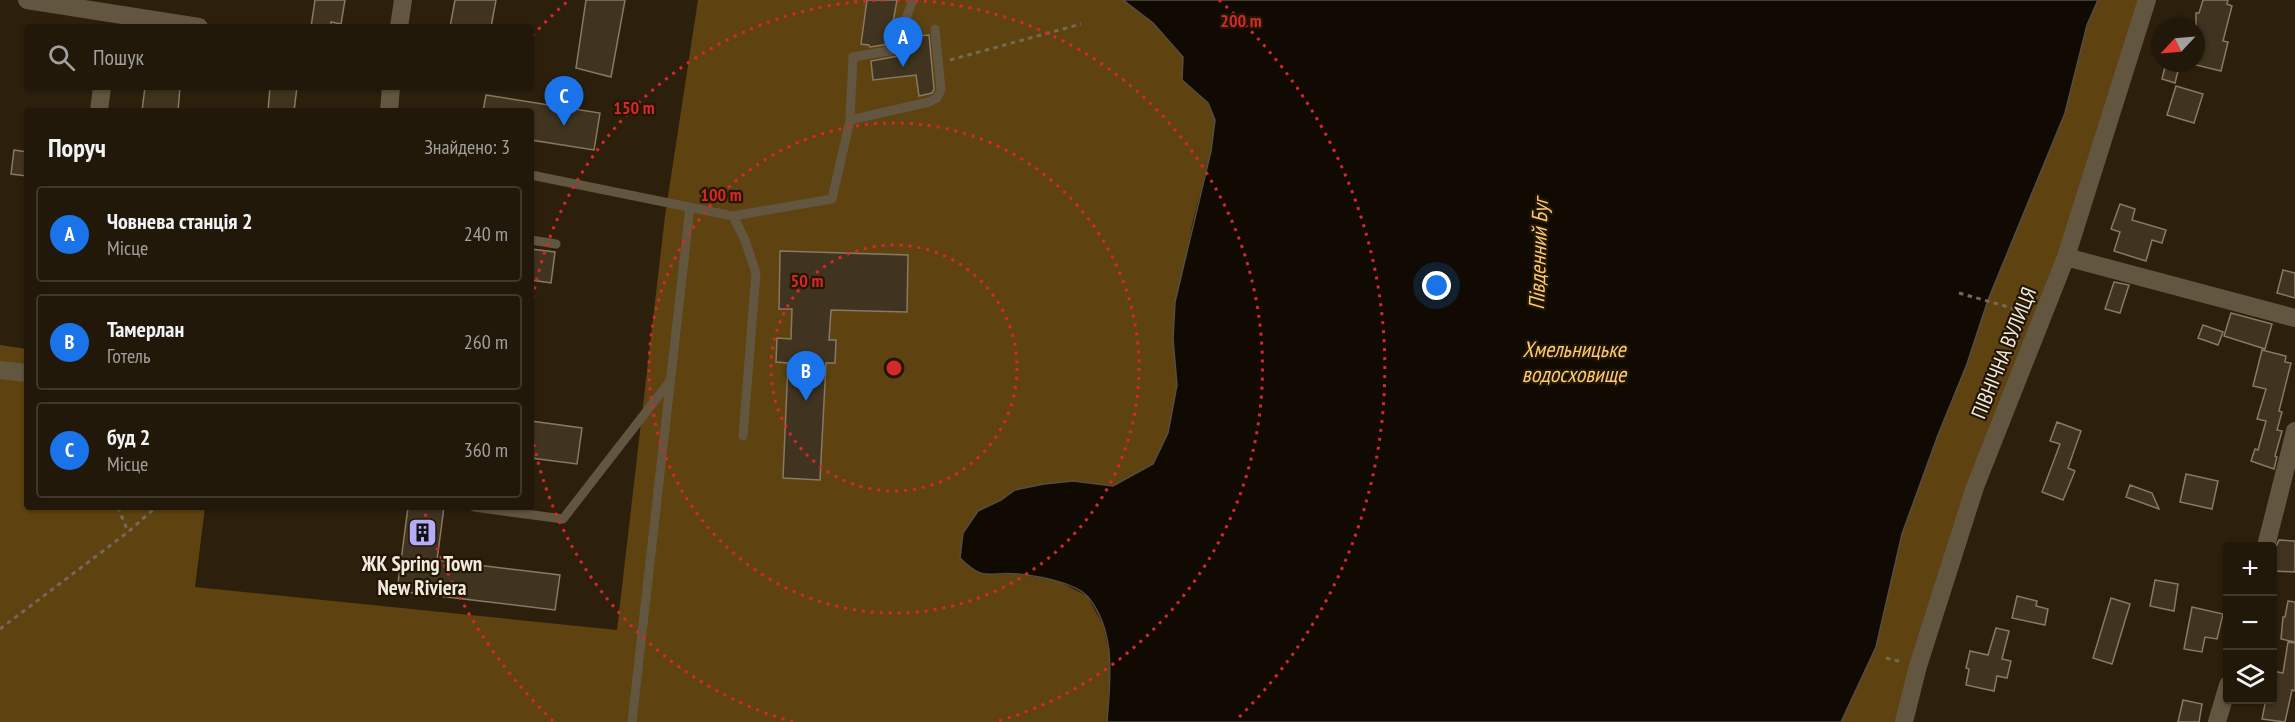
<!DOCTYPE html>
<html lang="uk">
<meta charset="utf-8">
<style>
body{margin:0;font-family:"PT Sans Narrow",sans-serif;background:#292113;color:#f1f3f6}
.controls{position:absolute;right:18px;bottom:18px;display:grid;overflow:hidden;border-radius:6px;box-shadow:0 2px 4px #0004}
.controls button{width:54px;height:54px;display:grid;place-items:center;padding:0;border:0;border-bottom:2px solid #3e372b;background:#21180a;color:#f1f3f6;font:30px sans-serif}
.compass{position:absolute;left:2151px;top:18px;width:54px;height:54px;border-radius:50%;background:#21180a;box-shadow:0 2px 4px #0004;rotate:244deg}
.you{position:absolute;left:1437px;top:286px;width:21px;height:21px;margin:-15px;border:4px solid #fff;border-radius:50%;background:#1a73e8;box-shadow:0 0 0 9px #1a73e833}
.badge{display:grid;place-items:center;width:39px;height:39px;border-radius:50%;background:#1a73e8;color:#fff;font-size:20px;font-weight:700}
.pin{position:absolute;translate:-50% -50px;filter:drop-shadow(0 2px 3px #0008)}
.pin::after{content:'';position:absolute;top:32px;width:21px;height:18px;background:inherit;clip-path:polygon(0 0,100% 0,50% 100%)}
.list{margin:0;padding:0;list-style:none}
h2{display:flex;justify-content:space-between;align-items:center;height:78px;margin:0;padding:0 24px;font-size:26px}
h2 small{font-size:20px;font-weight:400;color:#a2a09c}
.list li{display:grid;grid-template-columns:39px 1fr auto;gap:18px;align-items:center;box-sizing:border-box;height:96px;margin:0 12px 12px;padding:0 12px;border:2px solid #3e372b;border-radius:6px}
.list b{display:block;font-size:22px;white-space:nowrap}
.list p{margin:0;font-size:20px;white-space:nowrap;color:#a2a09c}
.list em{font-size:20px;font-style:normal;color:#a2a09c}
.icon{flex:none;width:33px;height:33px;fill:none;stroke:currentColor;stroke-width:2;stroke-linecap:round;stroke-linejoin:round}
.map{position:relative;flex:none;width:2295px;height:722px;overflow:hidden}
.search{position:absolute;background:#21180a;box-shadow:0 2px 4px #0004;left:24px;top:24px;width:510px;height:66px;display:flex;align-items:center;gap:15px;box-sizing:border-box;padding:0 21px;border-radius:6px;color:#a2a09c;font-size:22px}
.panel{position:absolute;background:#21180a;box-shadow:0 2px 4px #0004;left:24px;top:108px;width:510px;height:402px;border-radius:6px}
.map>svg:first-child{display:block}
.green{fill:#5e4311}
.water{fill:#110a02;stroke:#544d44;stroke-width:1.5}
.building{fill:#403420;stroke:#877963;stroke-width:1.5}
.lines{fill:none;stroke-linecap:round;stroke-linejoin:round}
.path{stroke:#746959;stroke-width:3;stroke-dasharray:4.5 4.5;stroke-linecap:butt}
.service{stroke:#635641;stroke-width:9}
.minor{stroke:#635641;stroke-width:18}
.ring{fill:none;stroke:#d62828;stroke-width:3;stroke-dasharray:3 6}
.labels{text-anchor:middle;stroke-width:4.5;stroke-linejoin:round;paint-order:stroke}
.street-label{font-size:21px;fill:#f2eade;stroke:#221704}
.poi-label{font-size:21px;font-weight:bold;fill:#f2eade;stroke:#221704}
.water-label{font-size:22px;font-style:italic;fill:#ffc96e;stroke:#221704}
.centre{fill:#d62828;stroke:#221704;stroke-width:3}
.ring-label{font-size:18px;text-anchor:middle;font-weight:bold;fill:#d62828;stroke:#221704;stroke-width:4.5;stroke-linejoin:round;paint-order:stroke}
</style>
<div class="map">
<svg width="2295" height="722" viewBox="0 0 2295 722">
<rect width="100%" height="100%" fill="#2c200d"/>
<!-- green -->
<path class="green" d="M698,0H1123L1153,23L1183,57L1182,80L1208,103L1215,120L1211,151L1192,224L1173,339L1177,385L1169,433L1153,464L1112,486L1073,481L1044,484L1015,490L1001,500L978,511L963,533L960,558L991,575L1016,574L1058,581L1087,596L1103,625L1111,662L1107,722H0V345L27,349V507H205L195,587L617,630L665,216Z
M2098,0H2139L2058,255L1896,722H1841L1876,647L1902,534L1938,435L1967,364L1988,300L2064,113L2087,24Z"/>
<!-- water -->
<path class="water" d="M1123,0H2098L2087,25L2065,113L1988,300L1967,364L1938,435L1902,534L1876,647L1841,722H1107C1110,681 1117,632 1088,597C1075,582 1037,576 1018,574C988,571 985,583 960,558L963,533L978,511L1001,500L1015,490L1044,484L1073,481L1113,486L1153,464L1168,433L1177,385L1173,339L1175,302L1211,151L1215,120L1208,103L1182,80L1183,57L1153,23Z"/>
<!-- building -->
<path class="building" d="M315,0H345L341,24L331,22V27H311Z
M455,0H496L491,27H450Z
M586,0H625L611,77L576,68Z
M867,0H897L889,44L870,47L869,45L861,44Z
M2203,0H2228L2227,4L2232,6L2223,41L2228,42L2221,71L2196,65V13H2199Z
M929,35L934,89L932,93L919,96L916,75L873,80L871,61L898,56L906,37Z
M2166,63H2180L2175,83L2162,79Z
M2176,86L2203,94L2194,123L2167,115Z
M145,87H180L178,111H142Z
M270,87H297L294,111H268Z
M486,95L600,113L594,150L531,140V111H483Z
M14,150L27,152V176L11,174Z
M2120,204L2135,209L2132,220L2166,230L2162,243L2152,240L2146,261L2114,251L2120,232L2111,229Z
M531,249L555,252L551,283L531,280Z
M780,251L908,255L907,312L831,310L829,340H836L835,363H826L820,480L783,478L788,363L776,362L777,338L791,339L792,309H779Z
M2283,270L2295,273V298L2277,293Z
M2114,282L2129,285L2120,313L2105,309Z
M2231,313L2272,324L2265,349L2224,336Z
M2203,325L2223,332L2218,345L2198,338Z
M2262,350L2286,356L2285,362L2291,363L2279,411L2282,412L2277,430L2282,431L2275,456L2277,457L2274,469L2251,461L2255,449L2258,450L2266,421L2257,419L2266,389L2253,386Z
M531,421L582,428L577,464L531,458Z
M2057,422L2081,431L2068,468L2075,471L2063,500L2042,492L2060,444L2050,441Z
M2186,474L2218,481L2212,509L2180,502Z
M2130,485L2152,493L2159,509L2126,497Z
M408,507H444L437,560L560,575L555,610L397,591Z
M2279,540L2295,541V572L2274,571L2275,556L2272,555Z
M2155,580L2178,584L2174,611L2150,606Z
M2017,596L2037,601L2036,606L2048,609L2045,625L2012,618Z
M2111,598L2130,604L2112,664L2093,658Z
M2288,601L2295,602V642L2281,639L2283,617H2285Z
M2192,607L2223,614L2217,639L2205,637L2202,652L2184,649Z
M1996,628L2009,631L2002,659L2011,661L2007,678L1997,676L1994,691L1966,685L1969,669L1966,668L1970,651L1988,655Z
M2288,642L2295,643V691L2292,690L2285,722L2262,719L2266,699H2272V671L2283,673Z
M2183,700L2202,704L2199,722H2178Z"/>
<g class="lines">
<!-- path -->
<path class="path" d="M950,60L1081,24
M1959,293L2026,312
M118,507L128,532
M0,629L128,532L156,507
M1886,658L1902,662"/>
<!-- service -->
<path class="service" d="M850,120L853,57L894,50L913,0
M531,175L733,216L832,199L850,120L929,102L937,98L941,90L935,29
M733,216L745,240L756,273L743,436
M531,240L556,244
M474,507L563,519L670,381
M632,722L690,207"/>
<!-- minor -->
<path class="minor" d="M27,0L199,27
M399,27L403,0
M99,111L102,87
M389,111L391,87
M2066,257L2295,318
M0,370L27,373
M2266,546L2295,431
M1904,722L1918,666L1975,487L2066,257L2147,0
M2217,722L2228,685"/>
</g>
<!-- distance rings -->
<g class="ring">
<circle cx="894" cy="368" r="123"/>
<circle cx="894" cy="368" r="245"/>
<path d="M793 722A368 368 0 0 1 531 429M531 307A368 368 0 0 1 891 0M897 0A368 368 0 0 1 995 722"/>
<path d="M553 721A491 491 0 0 1 423 507M532 36A491 491 0 0 1 569 0M1219 0A491 491 0 0 1 1235 721"/>
</g>
<!-- icons -->
<defs>
<symbol id="building-square" viewBox="-11 -11 22 22"><rect x="-9" y="-9" width="18" height="18" rx="4" fill="#b5acf9" stroke="#221704"/><path d="M-4-6H4V6H1V3H-1V6H-4ZM-2.5-4.3h1.7v1.8h-1.7ZM.8-4.3h1.7v1.8H.8ZM-2.5-1h1.7V.8h-1.7ZM.8-1h1.7V.8H.8Z" fill="#111"/></symbol>
</defs>
<g fill-rule="evenodd">
<use href="#building-square" x="406" y="516" width="33" height="33"/>
</g>
<g class="labels">
<!-- street labels -->
<g class="street-label">
<text transform="translate(2004 353) rotate(-68)" y="7">ПІВНІЧНА ВУЛИЦЯ</text>
</g>
<!-- poi labels -->
<g class="poi-label">
<text x="422" y="571">ЖК Spring Town<tspan x="422" dy="24">New Riviera</tspan></text>
</g>
<!-- water labels -->
<g class="water-label">
<text transform="translate(1538 254) rotate(-88)" y="8">Південний Буг</text>
<text x="1574" y="357">Хмельницьке<tspan x="1574" dy="25">водосховище</tspan></text>
</g>
</g>
<circle cx="894" cy="368" r="9" class="centre"/>
<g class="ring-label">
<text x="1241" y="27">200 m</text>
<text x="634" y="114">150 m</text>
<text x="721" y="201">100 m</text>
<text x="807" y="287">50 m</text>
</g>
</svg>
<div class="controls">
<button>+</button>
<button>−</button>
<button><svg class="icon" aria-label="layers" viewBox="0 0 24 24"><path d="M12 4l9 5-9 5-9-5zM3 14l9 5 9-5"/></svg></button>
</div>
<svg class="compass" viewBox="-18 -18 36 36"><path d="M0-13l5 13h-10z" fill="#e53935"/><path d="M0 13l5-13h-10z" fill="#a2a09c"/></svg>
<div class="you"></div>
<div class="pin badge" style="left:903px;top:67px">A</div>
<div class="pin badge" style="left:806px;top:401px">B</div>
<div class="pin badge" style="left:564px;top:126px">C</div>
<div class="search"><svg class="icon" aria-label="search" viewBox="0 0 24 24"><circle cx="10" cy="10" r="6"/><path d="M15 15l6 6"/></svg>Пошук</div>
<section class="panel">
<h2>Поруч<small>Знайдено: 3</small></h2>
<ul class="list">
<li><span class="badge">A</span><div><b>Човнева станція 2</b><p>Місце</p></div><em>240 m</em></li>
<li><span class="badge">B</span><div><b>Тамерлан</b><p>Готель</p></div><em>260 m</em></li>
<li><span class="badge">C</span><div><b>буд 2</b><p>Місце</p></div><em>360 m</em></li>
</ul>
</section>
</div>
